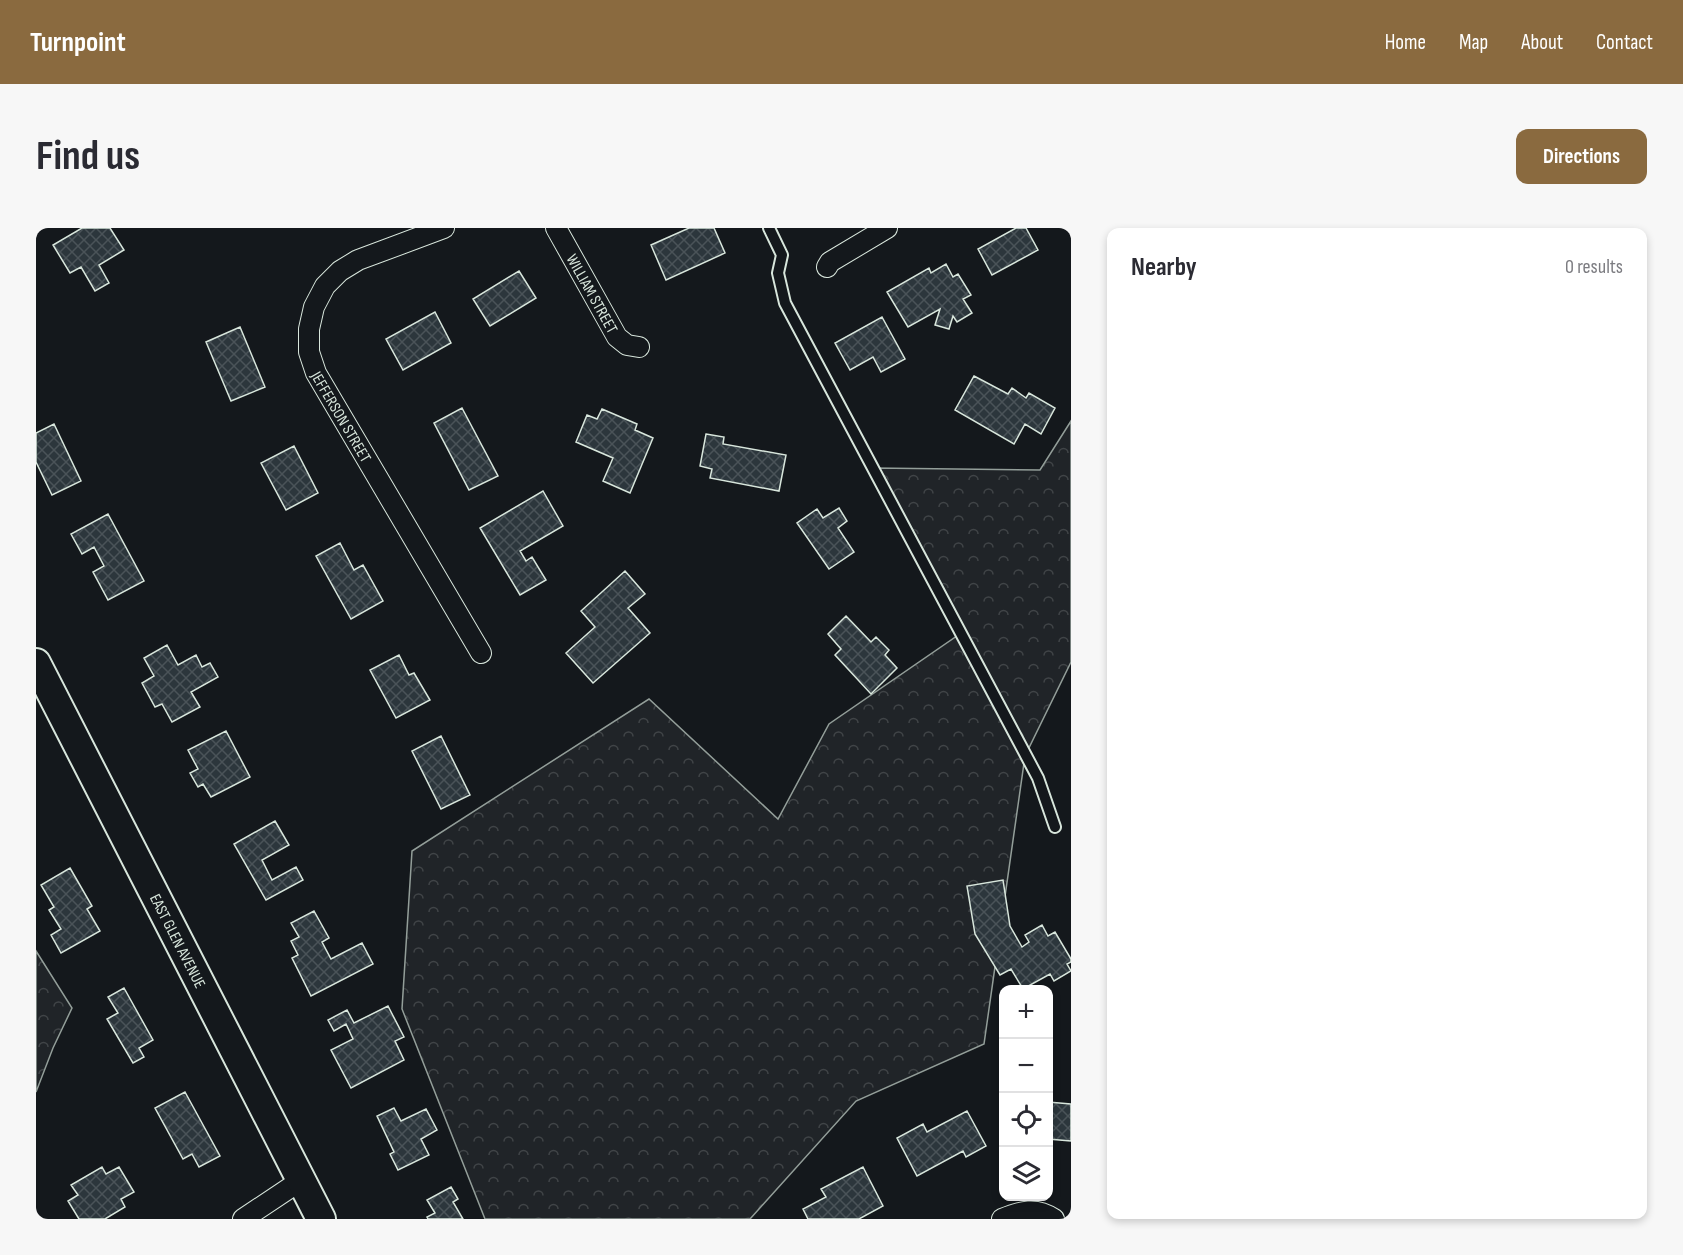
<!DOCTYPE html>
<meta charset="utf-8">
<style>
body{margin:0;font-family:"Sofia Sans Condensed",sans-serif;background:#f7f7f7;color:#2b2b33}
.controls{position:absolute;right:18px;bottom:18px;display:grid;overflow:hidden;border-radius:12px;box-shadow:0 3px 9px #0003}
.controls button{width:54px;height:54px;display:grid;place-items:center;padding:0;border:0;border-bottom:2px solid #e1e1e2;background:#fff;color:#2b2b33;font:30px sans-serif}
.list{margin:0;padding:0;list-style:none}
h2{display:flex;justify-content:space-between;align-items:center;height:78px;margin:0;padding:0 24px;font-size:26px}
h2 small{font-size:20px;font-weight:400;color:#7c7c81}
.icon{flex:none;width:33px;height:33px;fill:none;stroke:currentColor;stroke-width:2;stroke-linecap:round;stroke-linejoin:round}
.map{position:relative;flex:none;width:1035px;height:991px;overflow:hidden;border-radius:12px}
header{display:flex;align-items:center;gap:36px;box-sizing:border-box;height:84px;padding:0 30px;background:#8a6a3f;color:#fff}
header strong{font-size:28px}
nav{display:flex;gap:33px;margin-inline-start:auto;font-size:21px}
.intro{display:flex;align-items:center;justify-content:space-between;box-sizing:border-box;height:144px;padding:0 36px}
h1{margin:0;font-size:42px}
.button{padding:15px 27px;border-radius:12px;background:#8a6a3f;color:#fff;font-size:21px;font-weight:700}
main{display:flex;gap:36px;padding:0 36px}
aside{flex:1;background:#fff;border-radius:12px;box-shadow:0 3px 9px #0003}
.map>svg:first-child{display:block}
.forest{fill:url(#forest-crowns);stroke:#939e99;stroke-width:1.5}
.building{fill:url(#building-cross-hatch);stroke:#d8e6dc;stroke-width:1.5}
.lines{fill:none;stroke-linecap:round;stroke-linejoin:round}
.lane-casing{stroke:#d8e6dc;stroke-width:14}
.street-casing{stroke:#d8e6dc;stroke-width:22}
.secondary-casing{stroke:#d8e6dc;stroke-width:32}
.lane{stroke:#14181c;stroke-width:10}
.street{stroke:#14181c;stroke-width:20}
.secondary{stroke:#14181c;stroke-width:28}
.labels{text-anchor:middle;stroke-width:4.5;stroke-linejoin:round;paint-order:stroke}
.street-label{font-size:16px;fill:#d8e6dc;stroke:#14181c}
</style>
<header>
<strong>Turnpoint</strong>
<nav><a>Home</a><a>Map</a><a>About</a><a>Contact</a></nav>
</header>
<div class="intro"><h1>Find us</h1><a class="button">Directions</a></div>
<main>
<div class="map">
<svg width="1035" height="991" viewBox="0 0 1035 991">
<defs>
<pattern id="forest-crowns" width="20" height="18" patternUnits="userSpaceOnUse" patternTransform="scale(1.5)"><rect width="20" height="18" fill="#202428"/><path d="M2 6a3 3 0 1 1 6 0M12 15a3 3 0 1 1 6 0" fill="none" stroke="#404447"/></pattern>
<pattern id="building-cross-hatch" width="8" height="8" patternUnits="userSpaceOnUse" patternTransform="scale(1.5)"><rect width="8" height="8" fill="#2c363c"/><path d="M0 0l8 8M0 8l8-8" fill="none" stroke="#4a5358"/></pattern>
</defs>
<rect width="100%" height="100%" fill="#14181c"/>
<!-- forest -->
<path class="forest" d="M1035,193V434L989,528L948,816L820,873L714,991H449L366,781L376,623L613,471L742,591L793,496L928,403L838,240L1004,242Z
M0,723L36,780L17,820L0,864Z"/>
<!-- building -->
<path class="building" d="M46,0H74L88,22L63,37L73,55L59,63L45,39L34,45L17,17Z
M653,0H678L689,25L630,52L615,17Z
M980,0H990L1002,22L956,47L942,21Z
M910,36L917,49L922,46L935,67L927,71L936,85L921,94L917,88L913,101L899,97L904,81L872,99L851,64L893,40L895,45Z
M483,43L500,70L454,98L437,71Z
M399,84L415,115L367,142L350,111Z
M846,89L869,131L845,144L837,129L814,142L799,115Z
M204,99L229,159L195,173L170,114Z
M938,148L972,166L976,160L990,170L993,165L1019,180L1005,206L989,196L978,216L919,182Z
M426,180L462,248L433,262L398,195Z
M566,181L601,196L599,202L617,210L594,265L567,253L577,230L540,214L551,187L561,191Z
M18,196L45,253L16,267L0,234V205Z
M670,206L688,209L687,216L750,227L743,263L674,250L676,241L664,238Z
M258,218L282,265L250,282L225,235Z
M507,263L527,298L484,323L490,333L496,329L510,352L484,367L444,300Z
M803,280L811,293L802,300L818,324L793,341L761,295L781,281L787,290Z
M72,286L108,353L72,372L57,344L68,338L58,319L46,326L35,306Z
M304,315L318,342L327,337L347,373L315,391L280,328Z
M589,343L609,366L592,380L614,405L557,455L530,425L559,399L545,383Z
M810,388L835,414L840,409L853,422L849,427L861,440L835,466L799,427L805,421L792,406Z
M131,417L142,437L160,427L166,439L174,435L182,449L155,464L164,479L136,494L126,476L119,479L106,455L118,448L108,430Z
M363,427L373,447L378,445L394,472L360,490L334,442Z
M190,503L214,549L175,569L167,556L162,559L154,545L162,541L152,522Z
M405,508L434,567L405,581L376,523Z
M239,593L253,617L226,632L236,652L260,639L267,652L230,672L198,616Z
M34,640L56,678L51,681L64,703L25,725L15,707L25,701L13,682L18,679L5,657Z
M967,652L974,698L986,719L993,714L989,707L1006,697L1012,708L1019,704L1035,731V734L1031,736L1035,743L1018,753L1014,746L987,761L975,741L964,747L939,706L931,658Z
M278,683L293,710L286,714L295,731L326,715L337,736L275,768L256,730L262,727L255,713L263,709L255,695Z
M88,760L117,812L103,820L108,829L97,835L71,791L82,785L72,769Z
M352,778L368,809L359,813L368,832L315,860L295,822L317,811L310,796L298,803L292,792L311,782L318,795Z
M149,864L184,928L163,939L156,926L147,931L119,880Z
M1012,874L1035,876V913L1012,911Z
M358,880L365,893L390,881L401,902L385,911L393,927L362,942L354,926L358,924L341,888Z
M931,883L950,918L930,929L927,923L881,948L861,910L887,896L891,904Z
M66,939L70,946L83,939L98,964L85,971L89,979L69,991H43L32,973L42,967L35,957Z
M827,939L847,978L823,991H772L767,981L790,969L785,961Z
M415,959L422,971L417,974L427,991H392L391,989L399,985L391,972Z"/>
<g class="lines">
<defs>
<path id="lane" d="M733,0L746,27L742,45L749,75L1002,550L1019,599"/>
<g id="street">
<path id="s1" d="M408,0L322,32L304,43L289,58L278,79L273,101V124L280,145L445,425"/>
<path id="s2" d="M520,0L581,109L591,117L603,119"/>
<path d="M791,39L794,34L851,0"/>
<path d="M207,991L264,953"/>
<path d="M966,991C985,983 1000,979 1018,991"/>
</g>
<g id="secondary">
<path id="s3" d="M0,435L285,991"/>
</g>
</defs>
<!-- lane casing -->
<use href="#lane" class="lane-casing"/>
<!-- street casing -->
<use href="#street" class="street-casing"/>
<!-- secondary casing -->
<use href="#secondary" class="secondary-casing"/>
<!-- lane -->
<use href="#lane" class="lane"/>
<!-- street -->
<use href="#street" class="street"/>
<!-- secondary -->
<use href="#secondary" class="secondary"/>
</g>
<g class="labels">
<!-- street labels -->
<g class="street-label">
<text dy="6" stroke="none"><textPath href="#s2" startOffset="75">WILLIAM STREET</textPath></text>
<text dy="6" stroke="none"><textPath href="#s1" startOffset="276">JEFFERSON STREET</textPath></text>
<text dy="6" stroke="none"><textPath href="#s3" startOffset="312">EAST GLEN AVENUE</textPath></text>
</g>
</g>
</svg>
<div class="controls">
<button>+</button>
<button>−</button>
<button><svg class="icon" aria-label="locate" viewBox="0 0 24 24"><circle cx="12" cy="12" r="6"/><path d="M12 2v4M12 18v4M2 12h4M18 12h4"/></svg></button>
<button><svg class="icon" aria-label="layers" viewBox="0 0 24 24"><path d="M12 4l9 5-9 5-9-5zM3 14l9 5 9-5"/></svg></button>
</div>
</div>
<aside>
<h2>Nearby<small>0 results</small></h2>
<ul class="list">
</ul>
</aside>
</main>
